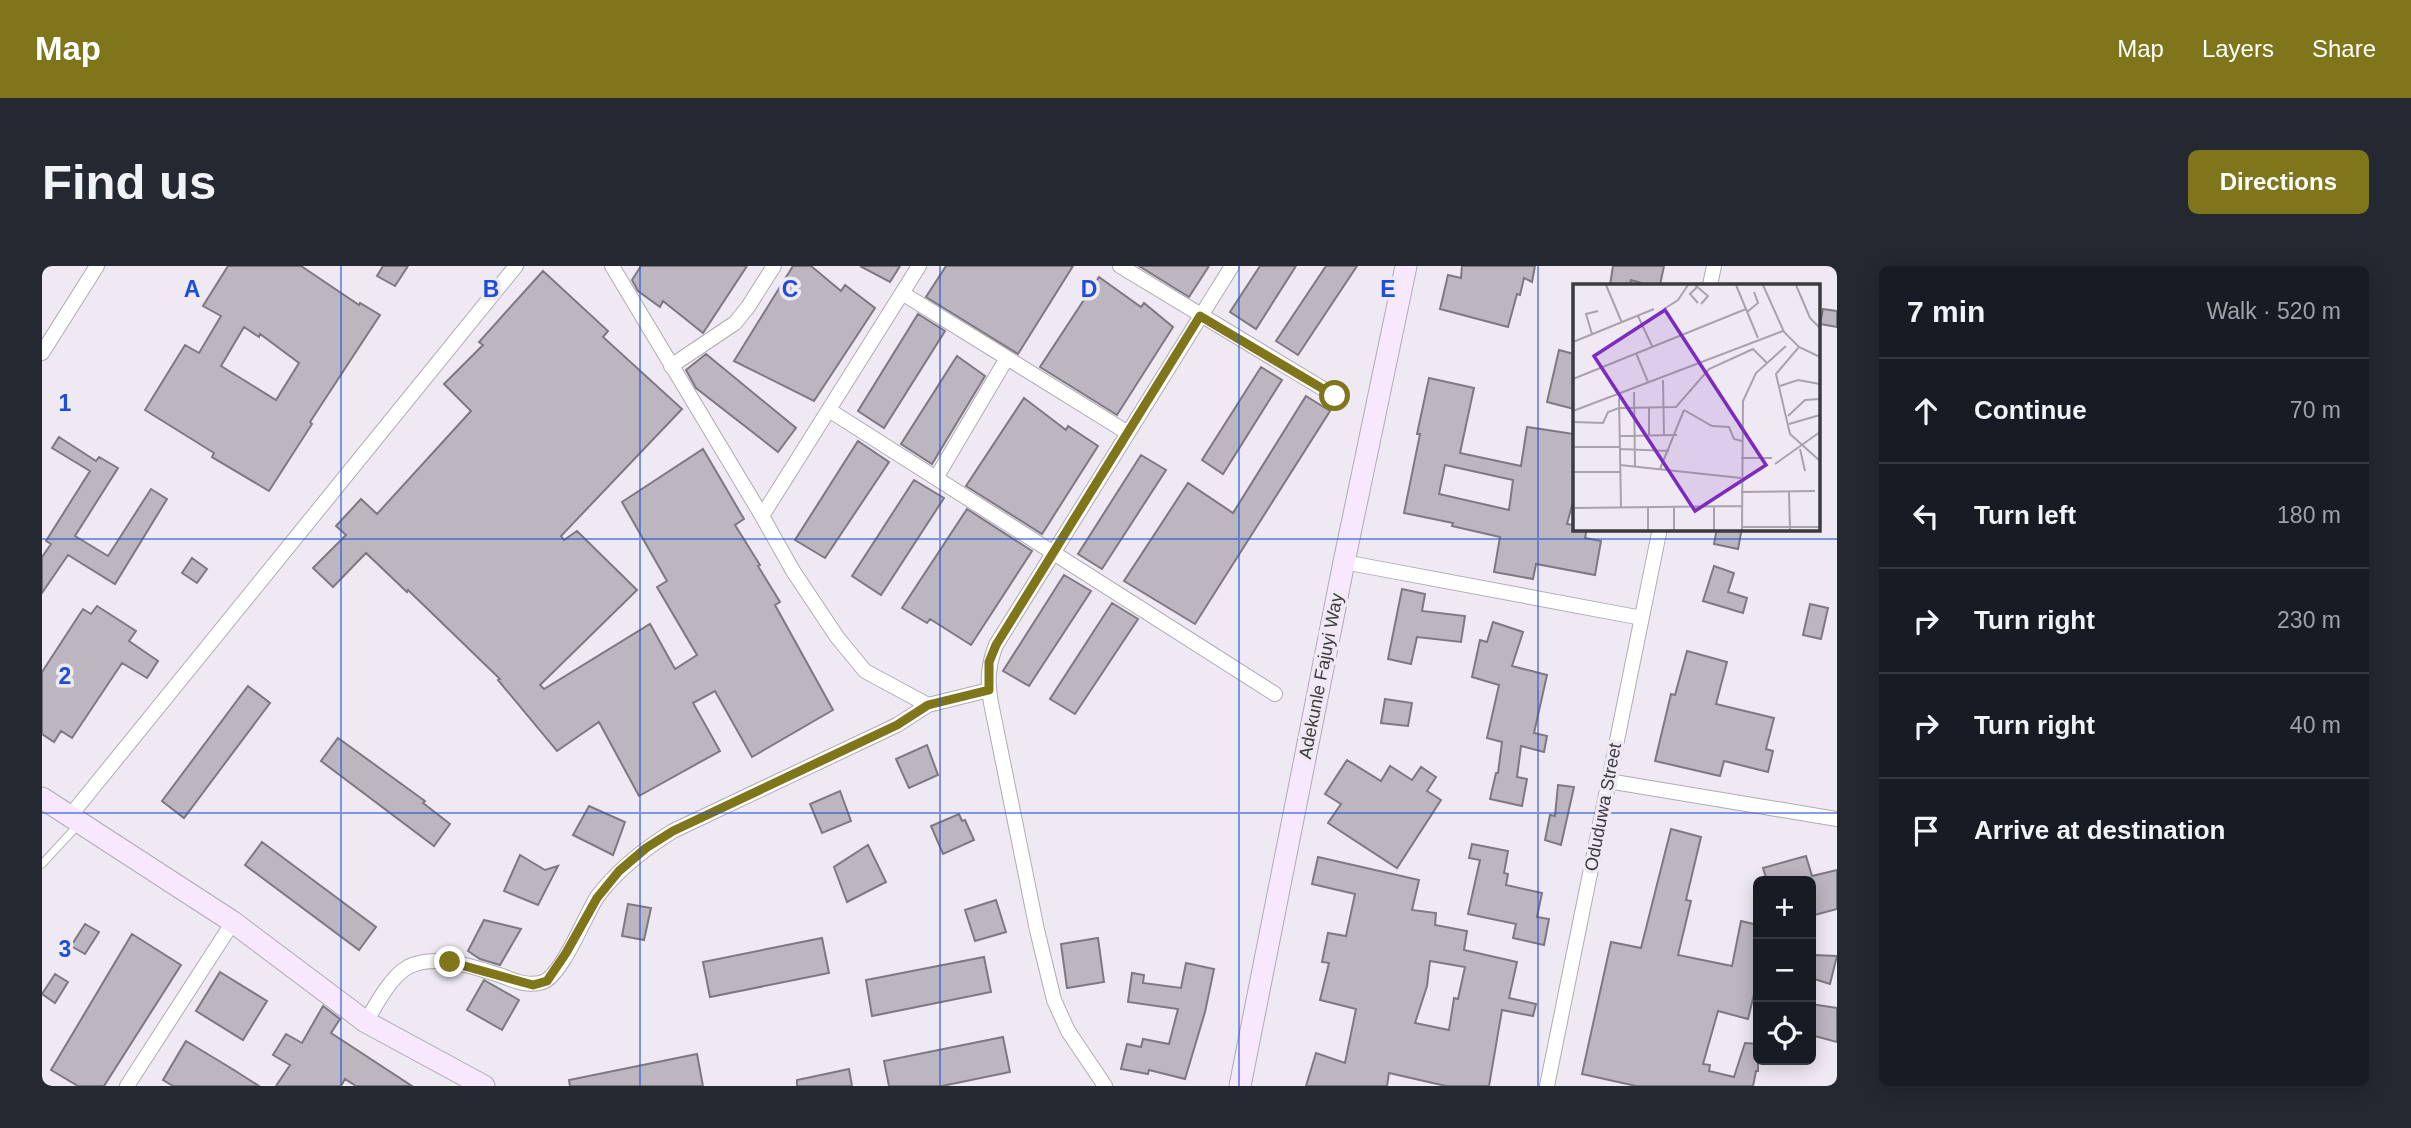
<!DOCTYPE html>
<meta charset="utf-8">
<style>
body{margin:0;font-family:Arial,sans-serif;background:#242831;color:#f1f3f6}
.controls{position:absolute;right:21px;bottom:21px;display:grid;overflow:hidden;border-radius:10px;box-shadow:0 4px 18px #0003}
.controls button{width:63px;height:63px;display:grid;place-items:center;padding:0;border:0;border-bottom:2px solid #363941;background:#171b24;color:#f1f3f6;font:35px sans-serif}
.stop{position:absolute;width:21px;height:21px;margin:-16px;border:5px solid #7f761b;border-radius:50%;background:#fff}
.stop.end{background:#7f761b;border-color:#fff;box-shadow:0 2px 7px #0008}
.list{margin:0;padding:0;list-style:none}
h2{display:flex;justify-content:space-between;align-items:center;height:91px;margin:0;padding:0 28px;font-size:30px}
h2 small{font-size:23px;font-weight:400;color:#9ea1a6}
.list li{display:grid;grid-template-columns:46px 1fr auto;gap:21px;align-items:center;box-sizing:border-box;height:105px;padding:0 28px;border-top:2px solid #363941}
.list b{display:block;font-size:26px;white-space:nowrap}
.list em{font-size:23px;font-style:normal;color:#9ea1a6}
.icon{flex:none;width:38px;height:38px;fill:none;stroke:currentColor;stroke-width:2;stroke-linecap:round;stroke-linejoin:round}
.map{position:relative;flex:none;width:1795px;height:820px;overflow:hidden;border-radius:10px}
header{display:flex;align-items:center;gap:42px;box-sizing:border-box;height:98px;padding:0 35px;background:#7f761b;color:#fff}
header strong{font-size:33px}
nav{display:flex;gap:38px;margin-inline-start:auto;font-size:24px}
.intro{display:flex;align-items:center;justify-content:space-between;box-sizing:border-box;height:168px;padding:0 42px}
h1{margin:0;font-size:49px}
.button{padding:18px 32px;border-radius:10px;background:#7f761b;color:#fff;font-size:24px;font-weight:700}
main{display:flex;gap:42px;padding:0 42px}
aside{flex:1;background:#171b24;border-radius:10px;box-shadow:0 4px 18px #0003}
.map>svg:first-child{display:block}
.building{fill:#bcb6c0;stroke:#7e7881;stroke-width:2;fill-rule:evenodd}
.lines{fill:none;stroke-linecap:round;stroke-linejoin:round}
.lane-casing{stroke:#b0aab4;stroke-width:9}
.street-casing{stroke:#b0aab4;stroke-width:16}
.secondary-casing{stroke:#b0aab4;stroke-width:23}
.lane{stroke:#fff;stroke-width:7}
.street{stroke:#fff;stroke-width:14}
.secondary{stroke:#f7e8fe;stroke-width:21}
.route{stroke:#7f761b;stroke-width:9}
.grid{fill:none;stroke:#1d4ed8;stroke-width:2;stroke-opacity:0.55}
.labels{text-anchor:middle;stroke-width:7;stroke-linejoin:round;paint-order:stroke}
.street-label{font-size:18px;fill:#3d3a3e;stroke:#efe9f3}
.inset-road{fill:none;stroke:#a8a3ab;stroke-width:2}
.view{fill:#7b2cbf;fill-opacity:0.15;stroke:#7b2cbf;stroke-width:3.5}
.inset-edge{fill:none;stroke:#3d3a3e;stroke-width:3.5}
.grid-label{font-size:23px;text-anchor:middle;font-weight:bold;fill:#1d4ed8;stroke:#efe9f3;stroke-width:7;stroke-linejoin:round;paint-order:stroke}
</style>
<header>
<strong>Map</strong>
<nav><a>Map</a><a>Layers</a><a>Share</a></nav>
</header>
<div class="intro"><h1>Find us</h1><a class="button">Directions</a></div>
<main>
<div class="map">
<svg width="1795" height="820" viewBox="0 0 1795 820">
<rect width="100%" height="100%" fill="#efe9f3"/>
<!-- building -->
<path class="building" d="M186,0H259L317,39L318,37L338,49L268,156L270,158L227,225L170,191L172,187L103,144L143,79L157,87L179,50L161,40ZM202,61L217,71L218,68L257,97L234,134L179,100Z
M341,0H366L353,20L335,10Z
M599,0H705L661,67L621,35L618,41L596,25L590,14Z
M751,0H769L799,25L803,19L833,42L772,135L692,95Z
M818,0H858L848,16Z
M904,0H1031L976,88L884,31Z
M1097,0H1167L1147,31Z
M1218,0H1254L1214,63L1188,46Z
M1284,0H1315L1256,89L1234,75Z
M1420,0H1493L1490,16L1482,12L1478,29L1475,28L1466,61L1398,43L1406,9L1419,12Z
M1571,0H1622L1618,19H1606L1589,14L1588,19H1568Z
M501,5L566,65L561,71L640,143L519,270L522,274L535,265L595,324L498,419L502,423L608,358L633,403L655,389L615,321L625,315L580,236L661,183L702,253L693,259L718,299L716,300L738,336L733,339L791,444L710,491L673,425L651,437L678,485L597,530L557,456L515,485L456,414L458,413L366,324L365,326L324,287L291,321L271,302L304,269L294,260L319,233L335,248L429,145L402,118L441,79L437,76Z
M1057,11L1099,41L1102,37L1131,61L1075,149L998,101Z
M1781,43L1795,45V61L1778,58Z
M876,48L903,65L842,162L816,145Z
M1517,84L1532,88V143L1505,136Z
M664,88L754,162L736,186L654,122L644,104Z
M915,90L943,110L890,198L859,178Z
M1219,101L1240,114L1181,208L1160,194Z
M1387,112L1432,122L1418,187L1479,200L1485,161L1532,168V232L1525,258L1532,259V262H1545L1543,272L1559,275L1553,309L1494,298L1491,313L1452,306L1458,271L1410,260L1411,257L1362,247L1378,168H1375ZM1403,199L1471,214L1467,244L1397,228Z
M1264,130L1288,145L1153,358L1082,315L1146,217L1191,247Z
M982,132L1024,164L1026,160L1056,180L1000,268L924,220Z
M17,171L54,195L57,191L76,202L33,270L66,290L109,223L125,233L73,318L26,289L0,327V291L9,278L4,275L48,205L10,182Z
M816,175L847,196L783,292L753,274Z
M1099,189L1124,204L1060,303L1036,288Z
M872,214L902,232L839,329L810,310Z
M925,243L990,285L929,379L888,353L885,357L860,342Z
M1675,262H1700L1696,283L1672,278Z
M150,292L165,303L155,317L140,307Z
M1672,300L1692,307L1686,326L1705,332L1701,347L1661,335Z
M1022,309L1049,325L987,420L961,405Z
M1360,323L1383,328L1380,345L1423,350L1419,376L1375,371L1369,398L1346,393Z
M1070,337L1096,353L1033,448L1008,433Z
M1768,338L1786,342L1779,373L1761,369Z
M55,340L94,365L87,375L116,395L105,412L80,397L30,472L19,465L12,476L0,468V406L41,343L49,348Z
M1451,356L1481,366L1470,400L1505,409L1492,467L1505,470L1502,486L1479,480L1475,511L1485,513L1480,540L1448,533L1454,507H1456L1460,476L1445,472L1457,419L1430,411L1438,374L1445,376Z
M1645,385L1685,396L1674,438L1732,452L1724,483L1731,485L1726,506L1682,495L1678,510L1613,495L1629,428L1633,429Z
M206,420L228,437L142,552L120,535Z
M1343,433L1370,437L1366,460L1339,457Z
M296,472L383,535L381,537L408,558L392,580L279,495Z
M885,479L896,509L867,522L854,493Z
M1305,494L1339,515L1348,500L1370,514L1379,501L1394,511L1385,525L1399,534L1355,602L1286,557L1299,538L1283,528Z
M1516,519L1532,521L1519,579L1503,574L1508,549L1513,550Z
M798,525L809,555L780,567L768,538Z
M547,540L583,556L571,589L531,569Z
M917,548L920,555L923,554L932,574L901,588L889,560Z
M1629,563L1659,571L1644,634L1649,635L1636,689L1690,700L1699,655L1716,659V712L1706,753L1676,745L1661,798L1668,799L1667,805L1692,811L1703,777L1716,778V805H1714L1711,820H1594L1540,808L1569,676L1599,682Z
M220,576L334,661L317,684L203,599Z
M1430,578L1466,585L1462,607L1466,608L1464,619L1500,627L1495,651L1507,653L1502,679L1471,672L1474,658L1426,648L1438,594L1427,592Z
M826,579L844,616L805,636L792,601Z
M478,589L503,604L516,600L496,639L462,625Z
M1764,590L1770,610L1795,604V643L1769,650V615H1725L1721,602Z
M1276,591L1377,614L1370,644L1394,647L1393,659L1425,665L1422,684L1475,696L1467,732L1494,738L1491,750L1460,744L1447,820H1404L1347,807L1345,820H1264L1274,787L1303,797L1314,743L1278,734L1287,697L1280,696L1286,667L1304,670L1313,628L1270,618ZM1388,695L1423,701L1416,733L1412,732L1407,764L1373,757L1385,720Z
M954,634L964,666L933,675L923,644Z
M586,638L609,642L602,674L580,670Z
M442,654L479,663L458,699L438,693L426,685Z
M43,658L57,666L43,688L29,680Z
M90,668L139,699L62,820H36L9,804Z
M780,672L787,707L668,731L661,696Z
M1056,672L1062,716L1025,722L1019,678Z
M1772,689L1795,690L1788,718L1769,712Z
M942,691L949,726L830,750L824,714Z
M1144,697L1172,703L1163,746L1143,813L1107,804L1106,808L1079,803L1085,778L1099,781L1101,773L1127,778L1136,743L1086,736L1090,707L1102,709L1101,717L1139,722Z
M178,706L225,735L201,774L154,745Z
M13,708L26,716L13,737L0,728Z
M442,714L477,734L460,764L425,744Z
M1769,738L1795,742V776L1769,769Z
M281,740L298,753L289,767L370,820H314L303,813L299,820H234L248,799L231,789L244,768L260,777Z
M961,771L968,806L900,820H847L842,795Z
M144,775L192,804L217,820H131L121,814Z
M655,788L661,820H528L527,814Z
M807,803L810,820H755V814Z"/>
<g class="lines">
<defs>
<path id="lane" d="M0,598L37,558"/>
<path id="street" d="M570,0L720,250L751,305L795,371L823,405L886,439L947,424
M1078,0L1293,130
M1668,19L1672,0
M860,27L1086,167
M0,87L55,0
M629,100L693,57L706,41L732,0
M787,144L1233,428
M894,212L965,92
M720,250L877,0
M1302,296L1600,352
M1566,515L1795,553
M28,550L474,0
M324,756C333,740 349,710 366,701C394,687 433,701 460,710C473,715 487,721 501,716C520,709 543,650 555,631C576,603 602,583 631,565L855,459L886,439
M85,820L191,656
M1063,820L1026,765L1012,734L995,664L949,437C945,416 946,399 954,379L1190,0
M1505,820L1618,262"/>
<path id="secondary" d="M0,532L191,656L324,756L442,820
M1198,820L1302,296L1364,0"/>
</defs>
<!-- lane casing -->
<use href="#lane" class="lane-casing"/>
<!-- street casing -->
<use href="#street" class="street-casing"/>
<!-- secondary casing -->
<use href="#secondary" class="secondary-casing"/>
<!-- lane -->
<use href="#lane" class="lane"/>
<!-- street -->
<use href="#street" class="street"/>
<!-- secondary -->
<use href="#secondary" class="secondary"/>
</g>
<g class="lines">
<!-- route -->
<path class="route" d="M408,696L491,719L505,715L524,687L555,632L577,605L604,582L631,565L855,459L886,439L947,424V396L954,379L1158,50L1293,130"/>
</g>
<!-- grid -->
<path class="grid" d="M299,0V820M598,0V820M898,0V820M1197,0V820M1496,0V820M0,273H1795M0,547H1795"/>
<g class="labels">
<!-- street labels -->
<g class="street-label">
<text transform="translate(1279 410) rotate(-79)" y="6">Adekunle Fajuyi Way</text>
<text transform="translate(1561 541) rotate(-79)" y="6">Oduduwa Street</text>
</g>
</g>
<!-- overview -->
<g transform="translate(1531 18)">
<rect width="247" height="247" fill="#efe9f3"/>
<path class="inset-road" d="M33,1L49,39M122,1L135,12L128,20M163,1L185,54M190,1L211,48L226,63L247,73M223,1L237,34L247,44M124,3L117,10L125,19M91,25L105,16L115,1M174,28L185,19L181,8M65,32L79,62M19,50L13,30L25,27M0,58L81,25M226,63L203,90L217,150L247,177M63,69L75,98M0,95L173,25M90,96L91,151M207,102L225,96L247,100M61,108L62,182M46,114L48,223M76,124V151M111,126L139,142L156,143L161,155L169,157M0,127L210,47M215,132L232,116L247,115M0,138L30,139L35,128L46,124L103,123L136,85L180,65L194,79M216,140L247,131M47,152L104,151M0,163H47M47,165L96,167M227,165L232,187M168,174H199M202,180L247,148M47,181L168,194M87,185L111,126M0,188H47M168,208L242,207M216,208L217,246M141,222V246M0,224L169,222M75,224V246M169,243H247M101,246V223M169,246L170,117L183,89L213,62"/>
<path class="view" d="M92,26L193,181L122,227L21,72Z"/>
<rect width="247" height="247" class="inset-edge"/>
</g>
<g class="grid-label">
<text x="150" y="31">A</text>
<text x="449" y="31">B</text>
<text x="748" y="31">C</text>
<text x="1047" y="31">D</text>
<text x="1346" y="31">E</text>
<text x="23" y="145">1</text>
<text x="23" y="418">2</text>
<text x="23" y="691">3</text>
</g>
</svg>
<div class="controls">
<button>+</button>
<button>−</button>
<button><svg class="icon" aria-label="locate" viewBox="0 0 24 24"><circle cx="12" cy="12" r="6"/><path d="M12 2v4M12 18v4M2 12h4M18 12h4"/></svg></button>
</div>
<div class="stop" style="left:1293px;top:130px"></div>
<div class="stop end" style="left:408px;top:696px"></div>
</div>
<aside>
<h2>7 min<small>Walk · 520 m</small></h2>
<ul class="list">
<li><svg class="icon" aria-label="ahead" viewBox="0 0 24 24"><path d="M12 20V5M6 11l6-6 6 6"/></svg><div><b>Continue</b></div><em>70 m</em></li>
<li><svg class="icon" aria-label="left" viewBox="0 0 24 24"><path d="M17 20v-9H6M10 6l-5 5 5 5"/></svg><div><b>Turn left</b></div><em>180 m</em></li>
<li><svg class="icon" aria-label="right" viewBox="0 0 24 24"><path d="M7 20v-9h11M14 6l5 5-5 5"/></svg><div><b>Turn right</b></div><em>230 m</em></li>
<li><svg class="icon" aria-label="right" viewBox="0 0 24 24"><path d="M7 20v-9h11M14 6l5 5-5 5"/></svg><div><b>Turn right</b></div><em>40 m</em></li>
<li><svg class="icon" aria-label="arrive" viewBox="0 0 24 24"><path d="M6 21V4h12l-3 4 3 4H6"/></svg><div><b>Arrive at destination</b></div></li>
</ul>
</aside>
</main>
